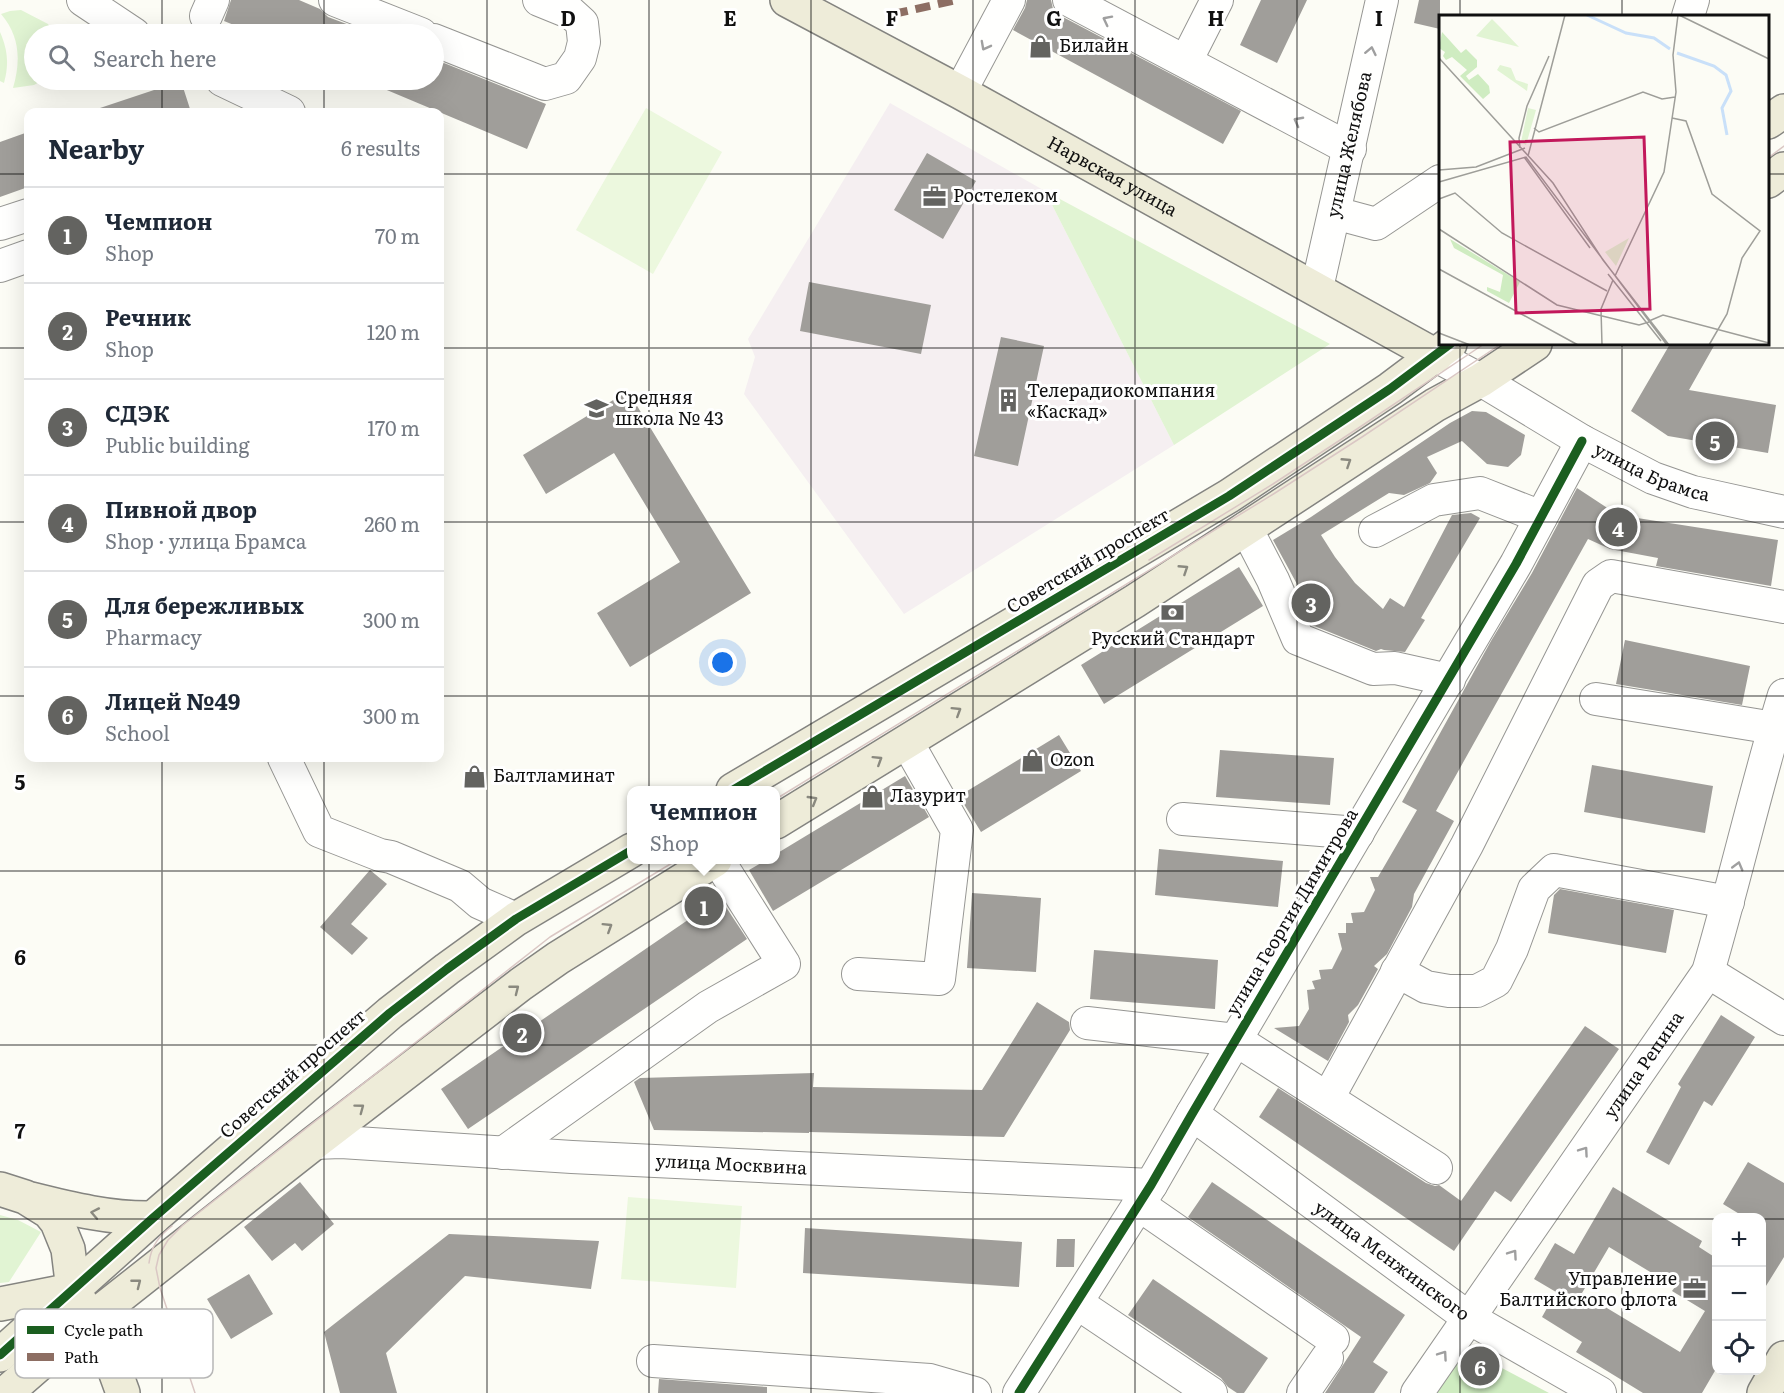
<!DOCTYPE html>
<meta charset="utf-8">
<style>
body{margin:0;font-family:Literata,serif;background:#f6f6f7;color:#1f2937}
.controls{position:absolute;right:18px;bottom:18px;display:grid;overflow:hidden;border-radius:12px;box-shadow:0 6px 24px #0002}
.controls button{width:54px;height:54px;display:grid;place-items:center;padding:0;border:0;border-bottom:2px solid #e0e1e3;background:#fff;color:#1f2937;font:30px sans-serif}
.you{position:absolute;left:723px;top:663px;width:21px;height:21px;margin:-15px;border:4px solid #fff;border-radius:50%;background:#1a73e8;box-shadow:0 0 0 9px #1a73e833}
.badge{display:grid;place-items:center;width:39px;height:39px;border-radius:50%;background:#636360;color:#fff;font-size:20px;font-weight:700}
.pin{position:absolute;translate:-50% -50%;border:3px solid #fff;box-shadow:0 2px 6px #0006}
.popup{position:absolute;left:627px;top:786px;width:153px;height:78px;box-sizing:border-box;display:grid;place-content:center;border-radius:12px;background:#fff;filter:drop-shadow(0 2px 4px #0005);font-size:20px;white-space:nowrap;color:#747a83}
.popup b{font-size:22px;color:#1f2937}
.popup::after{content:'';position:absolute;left:50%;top:100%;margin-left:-12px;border:12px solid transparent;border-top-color:#fff}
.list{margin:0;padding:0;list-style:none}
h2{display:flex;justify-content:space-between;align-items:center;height:78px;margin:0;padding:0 24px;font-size:26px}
h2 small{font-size:20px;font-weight:400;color:#747a83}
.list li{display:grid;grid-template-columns:39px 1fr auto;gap:18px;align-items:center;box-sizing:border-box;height:96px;padding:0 24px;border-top:2px solid #e0e1e3}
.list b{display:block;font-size:22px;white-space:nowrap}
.list p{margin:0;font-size:20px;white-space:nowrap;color:#747a83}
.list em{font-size:20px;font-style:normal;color:#747a83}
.icon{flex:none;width:33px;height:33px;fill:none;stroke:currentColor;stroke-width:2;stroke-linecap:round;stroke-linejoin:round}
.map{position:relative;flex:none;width:1784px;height:1393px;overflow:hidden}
.search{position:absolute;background:#fff;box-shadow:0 6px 24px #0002;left:24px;top:24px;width:420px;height:66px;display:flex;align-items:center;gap:15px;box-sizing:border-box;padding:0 21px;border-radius:33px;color:#747a83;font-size:22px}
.panel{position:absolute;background:#fff;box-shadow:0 6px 24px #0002;left:24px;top:108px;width:420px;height:654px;border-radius:12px}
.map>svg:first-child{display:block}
.industrial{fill:#f5eff1}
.green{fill:#e1f4d3}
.forest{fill:#cfecc1}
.pitch{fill:#ecf8de}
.building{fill:#a09e9a;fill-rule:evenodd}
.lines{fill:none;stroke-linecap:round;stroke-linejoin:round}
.minor-casing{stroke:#969693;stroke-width:34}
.major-casing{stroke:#848480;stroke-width:36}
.minor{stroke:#fffffe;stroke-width:32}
.major{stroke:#eeecd9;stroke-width:33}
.tram{stroke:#dac7c4;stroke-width:1.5}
.quiet{stroke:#8d6e63;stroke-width:8;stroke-dasharray:15 8;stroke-linecap:butt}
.cycleway-casing{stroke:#fff;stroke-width:13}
.cycleway{stroke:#1b5e20;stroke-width:9}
.oneway{stroke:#9f9f9f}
.oneway2{stroke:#8a897f}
.grid{fill:none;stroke:#101010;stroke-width:1.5;stroke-opacity:0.55}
.labels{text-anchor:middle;stroke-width:6;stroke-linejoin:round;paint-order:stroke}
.poi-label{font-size:18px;fill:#101010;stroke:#fff;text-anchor:start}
.street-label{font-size:18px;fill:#101010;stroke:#fff}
.inset-river{fill:none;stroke:#c9e0f9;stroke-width:3}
.inset-road{fill:none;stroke:#9e9e99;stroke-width:1.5}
.view{fill:#c2185b;fill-opacity:0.15;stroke:#c2185b;stroke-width:3}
.inset-edge{fill:none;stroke:#101010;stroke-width:3}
.key{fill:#fff;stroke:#b7b7b7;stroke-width:1.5}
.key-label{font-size:16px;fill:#101010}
.grid-label{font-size:20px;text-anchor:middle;font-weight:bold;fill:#101010;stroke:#fff;stroke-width:6;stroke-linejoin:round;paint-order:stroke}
</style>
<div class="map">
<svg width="1784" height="1393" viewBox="0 0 1784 1393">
<rect width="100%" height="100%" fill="#fcfcf5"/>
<!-- industrial -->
<path class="industrial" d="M890,103L1045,191L1174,445L904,614L744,394L755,357L748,339Z"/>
<!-- green -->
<path class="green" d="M21,10L48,24L54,34H34V80H43L34,85L13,88C21,61 20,36 1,14L10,11Z
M0,32C8,50 9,65 4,83L0,81Z
M1045,191L1330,344L1174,445Z
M0,1215L18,1220L41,1232L9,1282L0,1283Z"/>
<!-- forest -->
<path class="forest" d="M1464,1348L1549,1393H1437Z"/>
<!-- pitch -->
<path class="pitch" d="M646,108L722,152L653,274L576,230Z
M628,1197L742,1206L736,1288L621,1279Z"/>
<!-- building -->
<path class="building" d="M231,0H299L320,9L328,17L373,34H256L224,21Z
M1027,0H1051L1053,9L1061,16L1241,111L1223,144L1013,30L1025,8Z
M1261,0H1307L1277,63L1240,45Z
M1419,0H1440V29L1414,23Z
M434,59L546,104L527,149L363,80H434Z
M181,81L191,112H98L97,109Z
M28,132V187L0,197V142Z
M927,153L976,181L943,239L894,210Z
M809,282L931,305L921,354L800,331Z
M1001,337L1044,346L1018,466L974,456Z
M1670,344H1715L1689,390L1776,405L1768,453L1668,436L1631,411Z
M628,391L751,593L630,667L597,613L680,562L614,453L546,494L523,455Z
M1472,411L1486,412L1525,435L1521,455L1508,467L1487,464L1462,441L1427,457L1437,473L1430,483L1404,495L1389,493L1321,535L1335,557L1355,583L1383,609L1390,598L1404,607L1452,515L1471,513L1480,518L1421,618L1425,620L1405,652L1384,650L1381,649L1376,651L1312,625L1301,601L1304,597L1273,540L1311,517L1450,423Z
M1577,488L1618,515L1778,540L1771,586L1656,566L1658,558L1610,549L1588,539L1436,811L1454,821L1414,894L1412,907L1387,954L1374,966L1378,969L1358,1005L1348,1015L1349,1022L1328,1061L1274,1028L1299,1026L1309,1009L1307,990L1315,989L1312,981L1321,979L1319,970L1332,969L1342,949L1338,933H1346V923H1353L1351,913L1364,912L1375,890L1370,877H1378L1417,810L1402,802L1491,641L1532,573Z
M1239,567L1263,606L1104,704L1081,665Z
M1625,640L1750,666L1742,705L1616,684Z
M1059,735L1081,771L981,832L959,796Z
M1220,750L1334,758L1330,805L1216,797Z
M1592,765L1713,786L1705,833L1584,812Z
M905,776L929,817L773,911L749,870L766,860H776V854Z
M1159,849L1283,861L1278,907L1155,895Z
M370,870L387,884L351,924L368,938L352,955L320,927Z
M1560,889L1674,910L1666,953L1548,933L1554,895Z
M972,893L1041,898L1036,972L967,968Z
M720,898L747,939L468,1129L441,1089Z
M1094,950L1218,960L1215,1009L1090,999Z
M1037,1002L1069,1022L1070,1030L1004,1137L809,1132V1133L654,1130L634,1082L640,1078L814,1073L813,1087L982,1090Z
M1721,1015L1755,1037L1712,1106L1704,1101L1669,1165L1646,1152L1681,1087L1678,1084Z
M1585,1026L1619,1049L1511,1202L1495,1191L1454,1251L1259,1117L1278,1088L1426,1183L1435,1186L1439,1185L1461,1201Z
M1748,1162L1784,1183V1257L1761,1294V1218H1746L1723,1204Z
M300,1182L334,1224L302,1251L295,1243L272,1261L244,1227Z
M1212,1182L1405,1315L1373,1362L1388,1372L1374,1393H1325L1361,1337L1188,1217Z
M1613,1187L1702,1241L1699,1247L1716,1258V1369L1702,1393H1643L1576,1352L1582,1342L1542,1317L1556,1292L1534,1279L1555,1243L1574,1254ZM1609,1247L1675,1287L1672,1291L1705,1311L1680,1352L1582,1293Z
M805,1228L1022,1242L1019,1287L803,1273Z
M449,1234L599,1241L591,1289L465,1276L386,1353L397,1393H340L324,1332Z
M1057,1239H1075L1074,1267H1056Z
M249,1274L273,1314L231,1339L207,1299Z
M1153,1279L1268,1358L1244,1393H1237L1228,1387L1221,1378L1128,1315Z
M659,1379L767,1387V1393H658Z"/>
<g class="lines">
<defs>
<g id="minor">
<path d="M83,0L134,34"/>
<path d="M335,0L421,34"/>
<path d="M1069,0L1350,149"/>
<path d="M206,16L213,0"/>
<path d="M1688,16L1693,0"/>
<path d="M434,40L545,84L566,78L580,58L584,42L582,23L571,13L539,0"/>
<path d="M1186,61L1217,0"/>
<path d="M222,80L289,112"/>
<path d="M960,92L1009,0"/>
<path d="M1335,213L1376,224L1440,181"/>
<path d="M0,224L28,215"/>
<path d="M0,266L28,256"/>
<path id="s1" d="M1317,288L1382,0"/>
<path id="s2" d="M1436,356L1481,380L1582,441L1653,478L1693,492L1784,512"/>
<path d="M1246,528L1273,580L1298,639L1373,669L1395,668L1449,680"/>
<path d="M1375,531L1434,500L1480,493L1541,517"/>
<path d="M1596,699L1774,728"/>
<path d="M284,758L319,831L380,855L391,857L460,886L480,903L516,919"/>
<path d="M1183,819L1358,833"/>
<path d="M1397,971L1426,987L1449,991H1477L1496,981L1512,949L1534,889L1554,870L1728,902"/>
<path d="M1708,972L1784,1019"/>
<path d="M858,974L939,979L957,830L907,742"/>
<path d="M1087,1023L1236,1040L1436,1168"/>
<path d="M1328,1098L1467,845L1598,585L1611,576L1784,607"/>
<path id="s3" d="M1192,1114L1469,1318L1600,1393"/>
<path id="s4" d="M314,1143L341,1142L572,1157L1151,1185"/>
<path d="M503,1153L708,1007L784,964L718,860"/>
<path d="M1138,1204L1333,1339"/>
<path d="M1077,1303L1211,1393"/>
<path d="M653,1361L930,1380L975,1393"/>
<path d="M1019,1393L1151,1185L1192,1114L1516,564L1582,441"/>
<path d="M1303,1393L1327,1358"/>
<path id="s5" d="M1417,1393L1708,972C1735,880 1756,787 1784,695"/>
</g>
<g id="major">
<path id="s6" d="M787,0L960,92L1436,356"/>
<path d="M1768,122L1784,111"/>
<path d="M1768,181L1784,169"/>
<path d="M733,790L1229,496L1390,389L1450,344"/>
<path d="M776,822L1135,601L1435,405L1481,380L1535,344"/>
<path d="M0,1189L25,1197L49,1212L57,1222L68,1249L73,1290L103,1338L123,1393"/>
<path d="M31,1199C71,1209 112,1219 153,1218"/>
<path d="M0,1304L72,1290"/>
<path d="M0,1355L153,1218L390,1013L447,969L516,919L632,850"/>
<path d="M6,1393L91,1319L314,1143L521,984L558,958L715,860"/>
<path d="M1764,1393L1784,1358"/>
</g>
</defs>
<!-- minor casing -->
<use href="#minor" class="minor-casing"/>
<!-- major casing -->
<use href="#major" class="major-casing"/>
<!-- minor -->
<use href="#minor" class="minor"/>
<!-- major -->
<use href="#major" class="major"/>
<!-- tram -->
<path class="tram" d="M1768,158L1784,146
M1149,560L1273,484L1357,429L1484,344
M776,799L1275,493L1362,437L1501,344
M149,1263C151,1246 159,1236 172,1226
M195,1393L160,1288L156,1268L159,1255L168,1240L183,1225L550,937L677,860"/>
<!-- quiet -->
<path class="quiet" d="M893,14L957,0"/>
<defs>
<path id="cycleway" d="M733,790L1229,496L1390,389L1450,344
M0,1355L153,1218L390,1013L447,969L516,919L632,850
M1019,1393L1151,1185L1192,1114L1516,564L1582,441"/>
</defs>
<!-- cycleway casing -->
<use href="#cycleway" class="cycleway-casing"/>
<!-- cycleway -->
<use href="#cycleway" class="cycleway"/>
</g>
<!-- one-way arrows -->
<defs><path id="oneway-chevron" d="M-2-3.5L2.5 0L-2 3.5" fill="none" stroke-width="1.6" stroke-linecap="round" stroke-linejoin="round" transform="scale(1.5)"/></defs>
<g class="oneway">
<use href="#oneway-chevron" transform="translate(1107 20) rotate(-153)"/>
<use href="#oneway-chevron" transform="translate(985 46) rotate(118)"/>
<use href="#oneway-chevron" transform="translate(1371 51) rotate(-78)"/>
<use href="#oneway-chevron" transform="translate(1298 121) rotate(-152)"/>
<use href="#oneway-chevron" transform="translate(1738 866) rotate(-75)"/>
<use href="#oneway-chevron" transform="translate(1584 1151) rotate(-55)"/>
<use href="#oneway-chevron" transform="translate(1513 1254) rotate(-55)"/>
<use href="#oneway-chevron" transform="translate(1443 1355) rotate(-55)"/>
</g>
<g class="oneway2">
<use href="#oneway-chevron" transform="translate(1347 462) rotate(-33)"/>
<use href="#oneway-chevron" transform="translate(1184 569) rotate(-33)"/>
<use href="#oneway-chevron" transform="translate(957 711) rotate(-32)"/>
<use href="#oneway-chevron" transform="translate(878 760) rotate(-32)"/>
<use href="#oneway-chevron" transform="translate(813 800) rotate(-31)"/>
<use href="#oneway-chevron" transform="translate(608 927) rotate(-32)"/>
<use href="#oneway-chevron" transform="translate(515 989) rotate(-38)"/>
<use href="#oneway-chevron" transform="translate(360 1108) rotate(-37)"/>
<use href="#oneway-chevron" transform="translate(95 1213) rotate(-169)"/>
<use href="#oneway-chevron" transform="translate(137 1283) rotate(-38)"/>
</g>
<!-- grid -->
<path class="grid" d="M162,0V34M324,0V34M487,0V1393M649,0V1393M811,0V1393M973,0V1393M1135,0V1393M1297,0V1393M1460,0V16M1622,0V16M162,80V112M324,80V112M0,174H28M440,174H1440M1768,174H1784M1460,344V1393M1622,344V1393M0,348H28M440,348H1784M0,522H28M440,522H1784M0,696H28M440,696H1784M162,758V1393M324,758V1393M0,871H1784M0,1045H1784M0,1219H1716M1762,1219H1784"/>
<!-- icons -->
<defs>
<symbol id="shop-bare" viewBox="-9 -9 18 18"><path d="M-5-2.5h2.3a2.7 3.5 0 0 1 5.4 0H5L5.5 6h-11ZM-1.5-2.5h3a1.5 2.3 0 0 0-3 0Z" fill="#636360" stroke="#fff" stroke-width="2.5" paint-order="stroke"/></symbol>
<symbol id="office-bare" viewBox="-9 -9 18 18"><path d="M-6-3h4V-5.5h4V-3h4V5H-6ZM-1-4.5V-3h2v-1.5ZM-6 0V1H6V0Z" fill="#636360" stroke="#fff" stroke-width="2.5" paint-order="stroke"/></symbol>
<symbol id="building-bare" viewBox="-9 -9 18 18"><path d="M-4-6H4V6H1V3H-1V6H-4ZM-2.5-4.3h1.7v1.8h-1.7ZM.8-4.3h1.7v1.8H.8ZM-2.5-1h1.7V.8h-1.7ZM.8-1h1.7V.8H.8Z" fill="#636360" stroke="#fff" stroke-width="2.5" paint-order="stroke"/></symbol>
<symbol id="school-bare" viewBox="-9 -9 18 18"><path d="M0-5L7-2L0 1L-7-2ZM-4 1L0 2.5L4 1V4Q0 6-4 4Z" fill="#636360" stroke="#fff" stroke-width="2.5" paint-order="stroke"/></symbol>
<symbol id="bank-bare" viewBox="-9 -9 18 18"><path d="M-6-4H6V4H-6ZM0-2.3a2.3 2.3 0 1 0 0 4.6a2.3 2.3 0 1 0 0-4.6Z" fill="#636360" stroke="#fff" stroke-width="2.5" paint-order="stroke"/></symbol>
</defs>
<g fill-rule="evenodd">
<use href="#shop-bare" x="1024" y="30" width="33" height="33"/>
<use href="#office-bare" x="918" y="180" width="33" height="33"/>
<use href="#building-bare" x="992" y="384" width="33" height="33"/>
<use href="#school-bare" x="580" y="392" width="33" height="33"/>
<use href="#bank-bare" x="1156" y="596" width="33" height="33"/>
<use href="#shop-bare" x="1016" y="744" width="33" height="33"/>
<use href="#shop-bare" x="458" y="760" width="33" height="33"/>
<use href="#shop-bare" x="856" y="780" width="33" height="33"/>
<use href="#office-bare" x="1678" y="1272" width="33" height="33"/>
</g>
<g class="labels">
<!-- poi labels -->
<g class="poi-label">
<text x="1059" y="52">Билайн</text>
<text x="953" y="202">Ростелеком</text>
<text x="1027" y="397">Телерадиокомпания<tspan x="1027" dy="21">«Каскад»</tspan></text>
<text x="615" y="404">Средняя<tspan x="615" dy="21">школа № 43</tspan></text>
<text x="1173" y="645" text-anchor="middle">Русский Стандарт</text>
<text x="1050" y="766">Ozon</text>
<text x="493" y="782">Балтламинат</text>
<text x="890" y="802">Лазурит</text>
<text x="1677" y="1285" text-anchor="end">Управление<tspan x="1677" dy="21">Балтийского флота</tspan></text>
</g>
<!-- street labels -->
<g class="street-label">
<text dy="6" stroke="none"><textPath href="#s1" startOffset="147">улица Желябова</textPath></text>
<text dy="6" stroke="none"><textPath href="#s6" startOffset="370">Нарвская улица</textPath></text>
<text dy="6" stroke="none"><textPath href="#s2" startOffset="246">улица Брамса</textPath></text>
<text transform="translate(1088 561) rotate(-31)" y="6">Советский проспект</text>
<text transform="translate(1292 912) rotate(-59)" y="6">улица Георгия Димитрова</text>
<text dy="6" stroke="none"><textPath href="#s5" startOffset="399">улица Репина</textPath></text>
<text transform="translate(293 1074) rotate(-41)" y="6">Советский проспект</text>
<text dy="6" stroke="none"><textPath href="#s4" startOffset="418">улица Москвина</textPath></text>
<text dy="6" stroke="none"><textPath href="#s3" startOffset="248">улица Менжинского</textPath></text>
</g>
</g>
<!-- overview -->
<g transform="translate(1439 15)">
<rect width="330" height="330" fill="#fcfcf5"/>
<path d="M53,4L61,12L80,32L37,21ZM61,50L72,53L77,65L89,69L88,76L58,55ZM89,93L97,95L87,130L82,127ZM190,223L177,251L166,237Z" fill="#e1f4d3"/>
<path d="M3,17L22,38L27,34L38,45V52L27,61L30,65L39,59L50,71L51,78L44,84L21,61L28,55L13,42L7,45L4,41L6,37L0,33ZM11,224L81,267L70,288L48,276V272L61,277L64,260L15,233Z" fill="#cfecc1"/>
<path class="inset-river" d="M148,0L187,18L215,23L231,34M238,38L275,51L287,60L292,76L283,93L288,120"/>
<path class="inset-road" d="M240,0L330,44M0,43L114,168L164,245L230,330M233,103L247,106L273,179L321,216L303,243L288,299L270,330M95,113L100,117L204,77L223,84L236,82M81,133L80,123L88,91L110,41M89,141L126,0M85,142L151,233M0,155L37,152L86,133M0,167L87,142L228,330M0,184L16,178L63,218L168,276M0,214L118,290L200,310L210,307M0,254L139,330M169,259L222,326M176,261L225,157L237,77L234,40L239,0M210,306L224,300L330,328M0,318L31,330M163,330L162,294L174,265"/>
<path class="view" d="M205,122L211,294L77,298L71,127Z"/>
<rect width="330" height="330" class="inset-edge"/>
</g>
<!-- legend -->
<rect x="15" y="1309" width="198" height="69" rx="9" class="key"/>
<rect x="27" y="1326" width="27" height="8" fill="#1b5e20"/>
<rect x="27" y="1353" width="27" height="8" fill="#8d6e63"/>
<g class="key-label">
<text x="64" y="1336">Cycle path</text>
<text x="64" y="1363">Path</text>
</g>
<g class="grid-label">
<text x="568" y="26">D</text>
<text x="730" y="26">E</text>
<text x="892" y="26">F</text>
<text x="1054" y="26">G</text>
<text x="1216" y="26">H</text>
<text x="1379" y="26">I</text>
<text x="20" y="790">5</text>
<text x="20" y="965">6</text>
<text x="20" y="1139">7</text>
</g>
</svg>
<div class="controls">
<button>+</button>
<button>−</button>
<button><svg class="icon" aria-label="locate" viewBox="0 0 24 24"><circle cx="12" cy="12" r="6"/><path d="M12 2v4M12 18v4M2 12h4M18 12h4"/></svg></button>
</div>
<div class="you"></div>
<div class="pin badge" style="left:704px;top:906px">1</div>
<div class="popup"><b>Чемпион</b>Shop</div>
<div class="pin badge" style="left:522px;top:1033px">2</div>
<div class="pin badge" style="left:1311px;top:603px">3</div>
<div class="pin badge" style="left:1618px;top:527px">4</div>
<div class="pin badge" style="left:1715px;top:441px">5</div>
<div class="pin badge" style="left:1480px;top:1366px">6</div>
<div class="search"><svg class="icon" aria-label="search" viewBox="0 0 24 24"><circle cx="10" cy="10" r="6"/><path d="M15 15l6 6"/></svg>Search here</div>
<section class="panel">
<h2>Nearby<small>6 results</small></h2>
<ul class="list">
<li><span class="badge">1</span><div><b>Чемпион</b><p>Shop</p></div><em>70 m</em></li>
<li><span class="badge">2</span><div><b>Речник</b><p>Shop</p></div><em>120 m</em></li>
<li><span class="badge">3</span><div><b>СДЭК</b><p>Public building</p></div><em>170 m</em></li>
<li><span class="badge">4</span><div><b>Пивной двор</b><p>Shop · улица Брамса</p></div><em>260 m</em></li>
<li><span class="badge">5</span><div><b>Для бережливых</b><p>Pharmacy</p></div><em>300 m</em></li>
<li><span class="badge">6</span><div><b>Лицей №49</b><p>School</p></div><em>300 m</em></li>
</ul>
</section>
</div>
